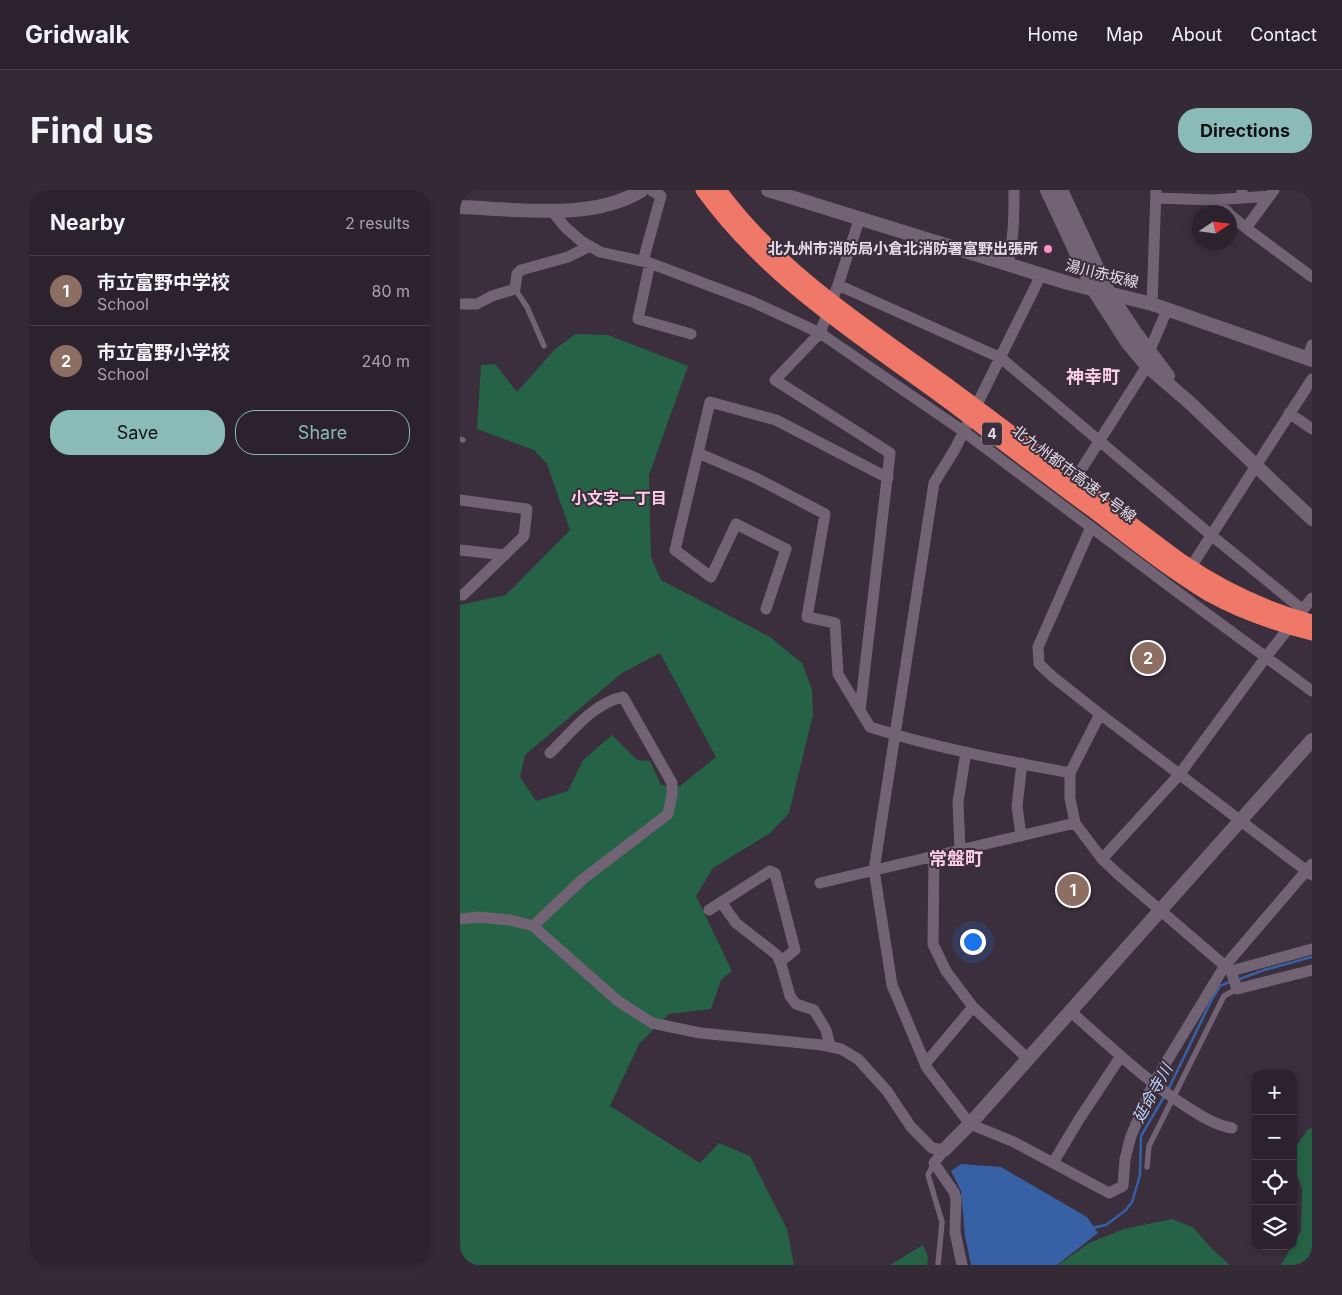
<!DOCTYPE html>
<meta charset="utf-8">
<style>
body{margin:0;font-family:Inter,"Noto Sans JP",sans-serif;background:#342a36;color:#f1f3f6}
.controls{position:absolute;right:15px;bottom:15px;display:grid;overflow:hidden;border-radius:10px;box-shadow:0 2px 8px #0003}
.controls button{width:45px;height:45px;display:grid;place-items:center;padding:0;border:0;border-bottom:1px solid #483f4a;background:#2c222e;color:#f1f3f6;font:25px sans-serif}
.compass{position:absolute;left:732px;top:15px;width:45px;height:45px;border-radius:50%;background:#2c222e;box-shadow:0 2px 8px #0003;rotate:77deg}
.you{position:absolute;left:512px;top:751px;width:18px;height:18px;margin:-12px;border:4px solid #fff;border-radius:50%;background:#1a73e8;box-shadow:0 0 0 8px #1a73e833}
.badge{display:grid;place-items:center;width:32px;height:32px;border-radius:50%;background:#8bbbb9;color:#fff;font-size:16px;font-weight:700}
.pin{position:absolute;translate:-50% -50%;border:2px solid #fff;box-shadow:0 1px 5px #0006}
.list{margin:0;padding:0;list-style:none}
h2{display:flex;justify-content:space-between;align-items:center;height:65px;margin:0;padding:0 20px;font-size:21px}
h2 small{font-size:16px;font-weight:400;color:#a6a4aa}
.list li{display:grid;grid-template-columns:32px 1fr auto;gap:15px;align-items:center;box-sizing:border-box;height:70px;padding:0 20px;border-top:1px solid #483f4a}
.list b{display:block;font-size:19px;white-space:nowrap}
.list p{margin:0;font-size:16px;white-space:nowrap;color:#a6a4aa}
.list em{font-size:16px;font-style:normal;color:#a6a4aa}
.actions{display:flex;gap:10px;padding:15px 20px}
.actions a{flex:1;padding:11px 0;border:1px solid #8bbbb9;border-radius:20px;text-align:center;font-size:18px;color:#8bbbb9}
.actions .main{background:#8bbbb9;color:#111}
.icon{flex:none;width:28px;height:28px;fill:none;stroke:currentColor;stroke-width:2;stroke-linecap:round;stroke-linejoin:round}
.map{position:relative;flex:none;width:852px;height:1075px;overflow:hidden;border-radius:20px}
header{display:flex;align-items:center;gap:30px;box-sizing:border-box;height:70px;padding:0 25px;background:#2c222e;border-bottom:1px solid #483f4a}
header strong{font-size:24px}
nav{display:flex;gap:28px;margin-inline-start:auto;font-size:18px}
.intro{display:flex;align-items:center;justify-content:space-between;box-sizing:border-box;height:120px;padding:0 30px}
h1{margin:0;font-size:35px}
.button{padding:12px 22px;border-radius:20px;background:#8bbbb9;color:#111;font-size:18px;font-weight:700}
main{display:flex;gap:30px;padding:0 30px}
aside{flex:1;background:#2c222e;border-radius:20px;box-shadow:0 2px 8px #0003}
.map>svg:first-child{display:block}
.green{fill:#266246;fill-rule:evenodd}
.water{fill:#3860a4}
.lines{fill:none;stroke-linecap:round;stroke-linejoin:round}
.stream{stroke:#3860a4;stroke-width:2.5}
.service{stroke:#726374;stroke-width:5.5}
.minor{stroke:#726374;stroke-width:11}
.tertiary{stroke:#726374;stroke-width:14}
.secondary{stroke:#726374;stroke-width:14}
.motorway{stroke:#f07868;stroke-width:15}
.poi-dot{fill:#f990ca;stroke:#3b2e3d;stroke-width:2}
.labels{text-anchor:middle;stroke-width:4;stroke-linejoin:round;paint-order:stroke}
.shield{fill:#3b2e3d;stroke:#b2a8b3;stroke-width:1}
.shield-label{font-size:14px;font-weight:bold;fill:#e5dce6}
.poi-label{font-size:15px;font-weight:bold;fill:#e5dce6;stroke:#3b2e3d;text-anchor:end}
.street-label{font-size:15px;fill:#e5dce6;stroke:#3b2e3d}
.neighbourhood-label{font-size:16px;font-weight:bold;fill:#fbcde4;stroke:#3b2e3d}
.water-label{font-size:16px;font-style:italic;fill:#bfd6fd;stroke:#3b2e3d}
.quarter-label{font-size:18px;font-weight:bold;fill:#fbcde4;stroke:#3b2e3d}
</style>
<header>
<strong>Gridwalk</strong>
<nav><a>Home</a><a>Map</a><a>About</a><a>Contact</a></nav>
</header>
<div class="intro"><h1>Find us</h1><a class="button">Directions</a></div>
<main>
<aside>
<h2>Nearby<small>2 results</small></h2>
<ul class="list">
<li><span class="badge" style="background:#8d6e63">1</span><div><b>市立富野中学校</b><p>School</p></div><em>80 m</em></li>
<li><span class="badge" style="background:#8d6e63">2</span><div><b>市立富野小学校</b><p>School</p></div><em>240 m</em></li>
</ul>
<div class="actions"><a class="main">Save</a><a>Share</a></div>
</aside>
<div class="map">
<svg width="852" height="1075" viewBox="0 0 852 1075">
<rect width="100%" height="100%" fill="#3b2e3d"/>
<!-- green -->
<path class="green" d="M116,144L148,145L228,176L189,285L191,367L201,390L310,447L342,473L352,500L353,525L329,623L310,643L253,678L236,706L272,781L261,790L251,819L209,824L179,854L150,916L240,973L259,953L290,966L327,1039L334,1075H0V415L46,405L110,340L87,274L74,260L17,239L21,175L35,174L57,202L95,159ZM200,463L256,567L220,596L201,595L190,571L177,570L152,545L123,570L108,601L76,611L60,587L65,565L162,483Z
M852,938V1075H821L841,1041L842,998L833,976V961L848,939Z
M712,1029L734,1038L751,1058L770,1075H598L629,1053L664,1039Z
M463,1055L468,1067L467,1075H430Z"/>
<!-- water -->
<path class="water" d="M501,974L541,977L627,1027L638,1043L597,1075H511L505,1046L501,1001L491,981Z"/>
<g class="lines">
<!-- stream -->
<path class="stream" d="M777,790L804,780L852,767
M708,900L752,809L760,796L772,791
M632,1038L646,1035L666,1020L672,1012L680,985L681,946L705,905"/>
<!-- service -->
<path class="service" d="M55,99L67,117L84,156
M0,249L3,250
M474,973L468,985L482,1032L478,1075
M687,977L689,956L764,806L777,799"/>
<!-- minor -->
<path class="minor" d="M782,0V8L810,6
M697,8L753,10L768,22
M753,10L782,8
M91,20L105,37L121,51L140,62L190,73L293,112L360,143L503,241L716,401L852,501
M769,24L786,38L852,87
M400,27L378,95L360,143L315,190L430,263L400,520
M786,38L814,0
M183,71L201,6L191,0
M190,73L178,129L231,144
M548,73C554,49 554,25 554,0
M581,85L495,259L474,293L414,680L432,795L467,878L510,934L554,952L649,1003L663,996L665,969L671,946L693,894L764,777L852,674
M378,95L541,168L751,345L843,420
M0,114H17L32,106L55,99L57,84L61,80L108,67L130,56
M692,114L696,0
M689,162L707,120
M847,169L852,155
M829,223L852,239
M238,263L296,288L365,324L347,427L375,433L378,484L410,537C475,558 543,570 610,583
M610,297L687,176
M0,310L67,319L64,346L3,405H0
M631,337L578,457L579,474L593,487L640,524L852,685
M0,360L45,365
M727,383L852,189
M306,419L326,359L276,334L251,387L215,360L250,212L316,230L428,288
M640,524L610,583V608L615,633L642,669L659,685L771,781L777,799L852,780
M561,646L557,616L562,573
M500,660L498,612L506,562
M474,666L473,754L486,781L513,817L568,869
M642,669L719,585L806,467L852,408
M360,693L615,633
M261,712L276,733L317,765L321,774L330,806L336,814L354,820L366,840L370,856
M249,720L310,681L315,683L335,760L320,772
M0,729L18,727L50,730L73,736L158,811L192,833L240,843L362,855L381,859L398,869L427,901L451,937L472,958L484,960L474,973L494,1002L496,1008L495,1042L502,1075
M73,736L123,689L208,624L212,605V593L163,507C133,513 111,543 90,563
M771,781L852,759
M611,822C649,855 685,890 727,917C741,926 755,935 772,938
M465,874L513,817
M593,973L618,931L661,866"/>
<!-- tertiary -->
<path class="tertiary" d="M587,0L633,99L667,152L687,176L729,212L852,329
M601,0L649,103L675,142L708,186
M484,960L510,934L852,550"/>
<!-- secondary -->
<path class="secondary" d="M308,0L608,93L692,114L852,170
M0,17C56,19 134,31 182,0"/>
<!-- motorway -->
<path class="motorway" d="M243,0C312,95 408,151 500,220C545,254 589,288 634,321C672,350 708,379 749,404C781,422 817,434 852,443
M259,0C320,83 408,138 491,198C568,255 644,314 721,371C762,399 804,419 852,432"/>
</g>
<!-- markers -->
<circle class="poi-dot" cx="588" cy="59" r="5"/>
<g class="labels">
<!-- shield labels -->
<rect class="shield" x="522" y="232.5" width="20" height="23" rx="4"/>
<g class="shield-label">
<text x="532" y="249">4</text>
</g>
<!-- poi labels -->
<g class="poi-label">
<text x="578" y="64">北九州市消防局小倉北消防署富野出張所</text>
</g>
<!-- street labels -->
<g class="street-label">
<text transform="translate(642 84) rotate(14)" y="5">湯川赤坂線</text>
<text transform="translate(614 284) rotate(37)" y="5">北九州都市高速４号線</text>
</g>
<!-- neighbourhood labels -->
<g class="neighbourhood-label">
<text x="159" y="314">小文字一丁目</text>
</g>
<!-- water labels -->
<g class="water-label">
<text transform="translate(692 903) rotate(-61)" y="6">延命寺川</text>
</g>
<!-- quarter labels -->
<g class="quarter-label">
<text x="633" y="193">神幸町</text>
<text x="496" y="675">常盤町</text>
</g>
</g>
</svg>
<div class="controls">
<button>+</button>
<button>−</button>
<button><svg class="icon" aria-label="locate" viewBox="0 0 24 24"><circle cx="12" cy="12" r="6"/><path d="M12 2v4M12 18v4M2 12h4M18 12h4"/></svg></button>
<button><svg class="icon" aria-label="layers" viewBox="0 0 24 24"><path d="M12 4l9 5-9 5-9-5zM3 14l9 5 9-5"/></svg></button>
</div>
<svg class="compass" viewBox="-18 -18 36 36"><path d="M0-13l5 13h-10z" fill="#e53935"/><path d="M0 13l5-13h-10z" fill="#a6a4aa"/></svg>
<div class="you"></div>
<div class="pin badge" style="left:613px;top:700px;background:#8d6e63">1</div>
<div class="pin badge" style="left:688px;top:468px;background:#8d6e63">2</div>
</div>
</main>
